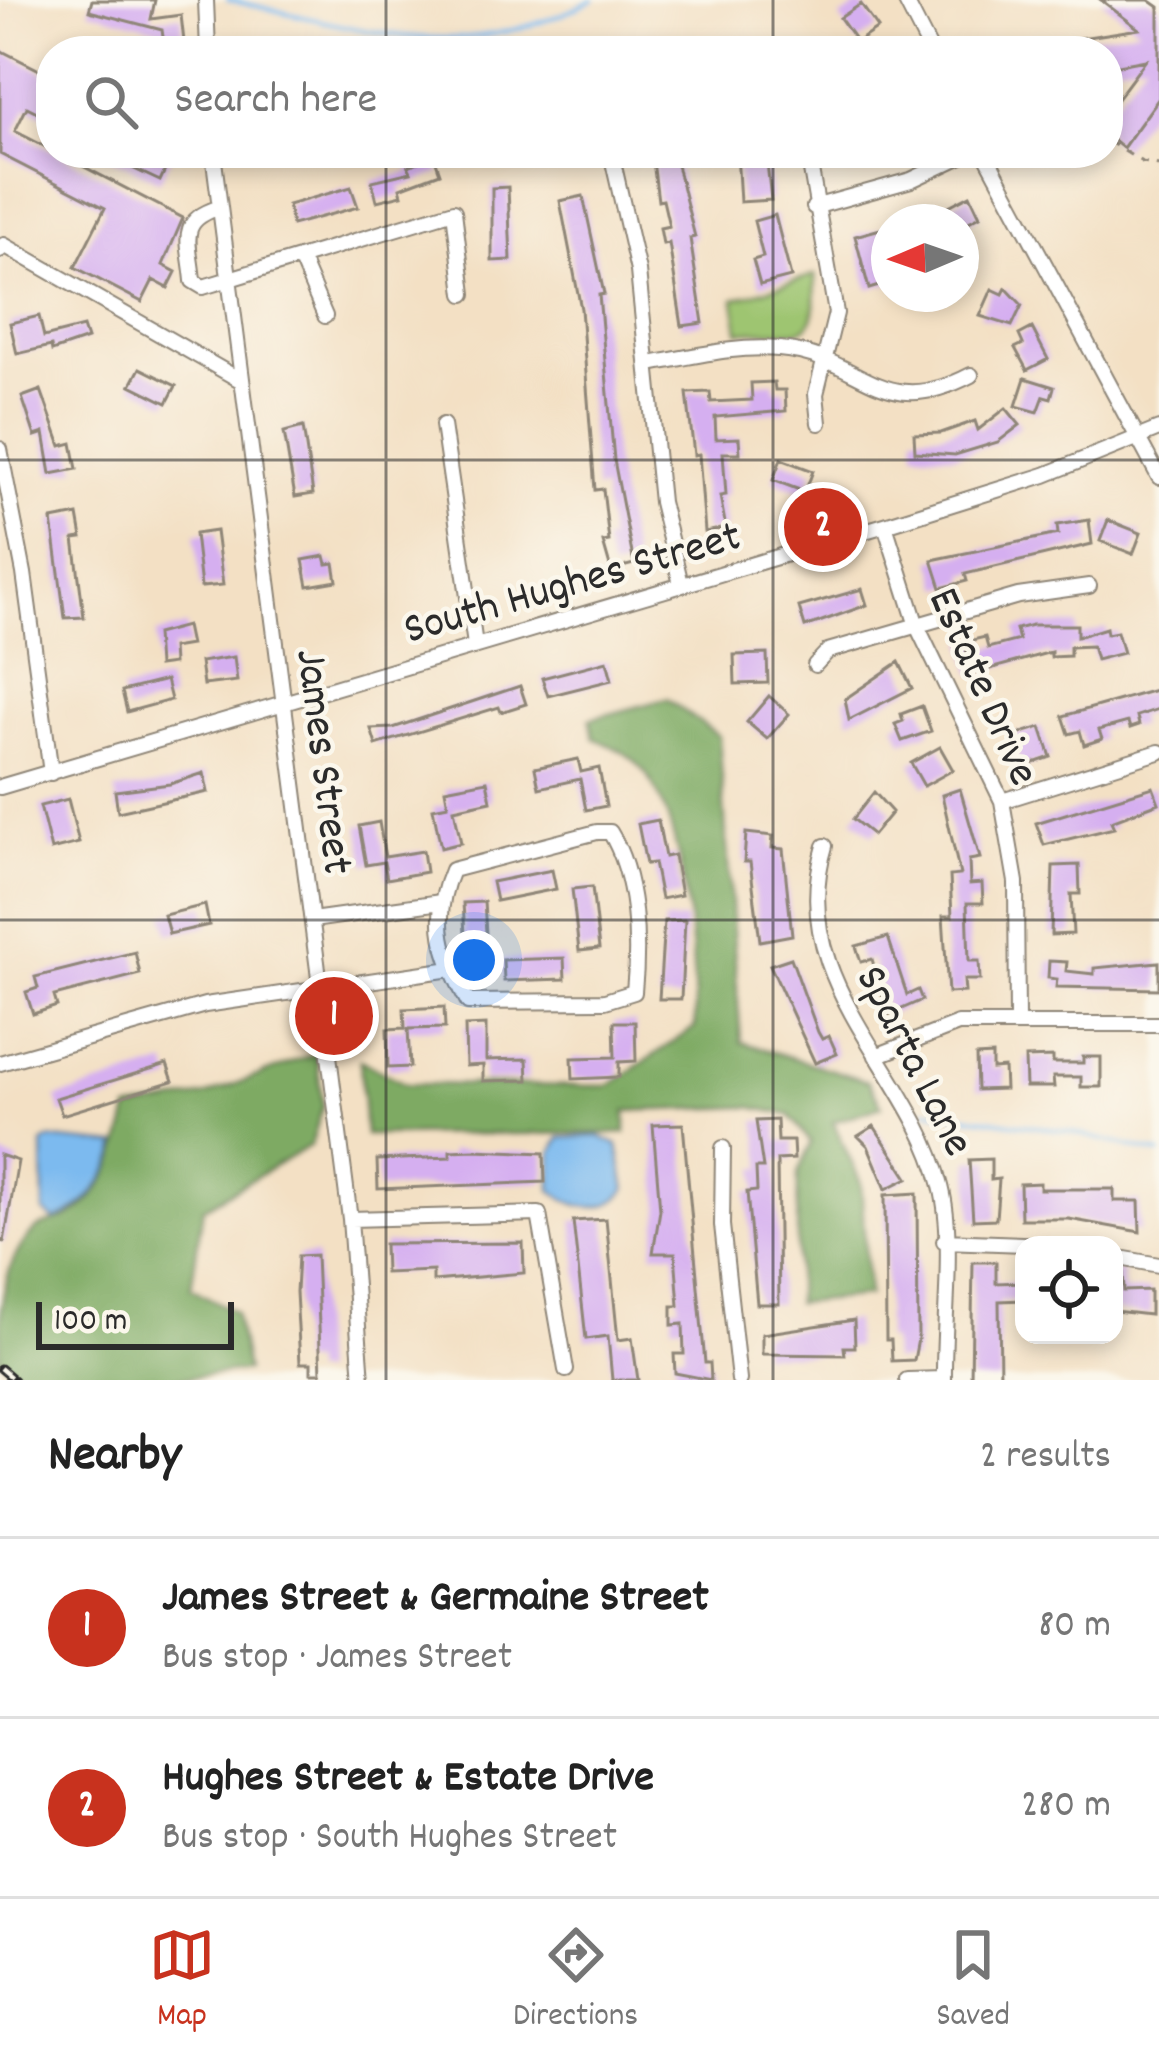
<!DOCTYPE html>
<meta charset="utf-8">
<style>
body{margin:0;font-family:Dekko,sans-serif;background:#f2f2f2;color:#222}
.controls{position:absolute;right:36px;bottom:36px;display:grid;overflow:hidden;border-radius:24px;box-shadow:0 6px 18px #0003}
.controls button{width:108px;height:108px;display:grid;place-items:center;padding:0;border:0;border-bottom:3px solid #e0e0e0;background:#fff;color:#222;font:60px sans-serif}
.compass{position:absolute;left:871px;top:204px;width:108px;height:108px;border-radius:50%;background:#fff;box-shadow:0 6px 18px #0003;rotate:268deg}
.scale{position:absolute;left:36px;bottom:30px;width:198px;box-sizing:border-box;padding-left:12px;border:6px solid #2b2b2b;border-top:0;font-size:33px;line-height:42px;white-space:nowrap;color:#2b2b2b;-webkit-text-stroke:9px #fbf7ec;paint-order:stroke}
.you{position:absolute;left:474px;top:960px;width:42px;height:42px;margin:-30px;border:9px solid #fff;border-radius:50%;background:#1a73e8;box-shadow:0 0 0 18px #1a73e833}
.badge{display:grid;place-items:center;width:78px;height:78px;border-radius:50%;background:#c8321e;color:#fff;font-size:39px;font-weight:700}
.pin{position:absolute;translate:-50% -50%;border:6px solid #fff;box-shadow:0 3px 12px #0006}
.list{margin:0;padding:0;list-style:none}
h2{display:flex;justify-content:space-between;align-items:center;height:156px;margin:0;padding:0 48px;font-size:51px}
h2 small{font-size:39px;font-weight:400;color:#767676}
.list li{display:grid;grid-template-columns:78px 1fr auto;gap:36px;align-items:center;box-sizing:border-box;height:180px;padding:0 48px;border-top:3px solid #e0e0e0}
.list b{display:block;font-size:45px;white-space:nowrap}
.list p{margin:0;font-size:39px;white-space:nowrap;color:#767676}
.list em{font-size:39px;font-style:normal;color:#767676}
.icon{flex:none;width:66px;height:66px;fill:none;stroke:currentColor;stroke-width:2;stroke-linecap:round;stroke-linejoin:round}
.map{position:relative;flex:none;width:1159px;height:1380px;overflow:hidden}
.search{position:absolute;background:#fff;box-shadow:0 6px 18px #0003;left:36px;right:36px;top:36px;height:132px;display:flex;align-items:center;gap:30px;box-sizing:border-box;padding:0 42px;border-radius:48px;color:#767676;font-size:45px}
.sheet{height:516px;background:#fff}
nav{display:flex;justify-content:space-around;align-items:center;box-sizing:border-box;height:168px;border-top:3px solid #e0e0e0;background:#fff;font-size:33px;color:#767676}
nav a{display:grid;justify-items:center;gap:6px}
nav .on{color:#c8321e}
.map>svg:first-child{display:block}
.green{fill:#9ec571;stroke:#64784e;stroke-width:3}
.forest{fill:#7eaa63;stroke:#546a47;stroke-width:3}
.water{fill:#7bbaef;stroke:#53728d;stroke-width:3}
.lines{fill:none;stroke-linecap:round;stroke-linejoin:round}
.stream{stroke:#7bbaef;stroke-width:4.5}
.building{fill:#d5aff0}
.minor-casing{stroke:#8f8678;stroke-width:18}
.path{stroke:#8f8678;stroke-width:3;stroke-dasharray:9 9;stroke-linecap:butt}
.minor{stroke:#fff;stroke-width:14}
.rail-casing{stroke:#2b2b2b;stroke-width:9}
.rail{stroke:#fbf7ec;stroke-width:4.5;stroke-dasharray:14;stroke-linecap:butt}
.grid{fill:none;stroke:#2b2b2b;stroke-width:3;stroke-opacity:0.55}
.labels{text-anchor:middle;stroke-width:9;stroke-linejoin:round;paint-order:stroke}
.street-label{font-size:45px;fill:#2b2b2b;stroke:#fbf7ec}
</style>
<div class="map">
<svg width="1159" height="1380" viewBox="0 0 1159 1380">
<rect width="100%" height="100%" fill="#fbf7ec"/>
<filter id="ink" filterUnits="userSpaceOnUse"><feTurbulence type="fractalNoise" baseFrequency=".00833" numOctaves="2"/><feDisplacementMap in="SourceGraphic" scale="24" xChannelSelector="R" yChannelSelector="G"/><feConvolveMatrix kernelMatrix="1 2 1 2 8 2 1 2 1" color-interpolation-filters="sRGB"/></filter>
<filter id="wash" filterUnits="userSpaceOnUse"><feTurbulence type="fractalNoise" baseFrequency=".004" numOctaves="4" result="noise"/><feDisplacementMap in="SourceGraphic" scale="48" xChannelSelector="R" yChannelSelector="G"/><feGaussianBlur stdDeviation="2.7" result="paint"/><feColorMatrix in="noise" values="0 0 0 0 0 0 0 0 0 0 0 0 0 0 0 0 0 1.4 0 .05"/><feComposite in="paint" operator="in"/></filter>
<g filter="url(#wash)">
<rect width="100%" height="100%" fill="#f3e0c4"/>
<!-- green -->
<path class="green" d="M815,275C819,351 799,326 739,332L734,299Z"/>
<!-- forest -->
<path class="forest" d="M667,699L719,736L741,1042L868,1081L882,1106L833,1122L861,1183L868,1296L796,1303L798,1173L811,1143L790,1115L750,1107L626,1111V1133L365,1135L360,1060L406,1084L609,1086L695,1027C695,960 686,807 634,760C624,751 607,744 594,738L590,719Z
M316,1053L323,1106L311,1145L203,1208L191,1288L235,1312L246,1371L164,1380H25L0,1358C0,1315 0,1269 30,1235C41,1222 59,1223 72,1215C106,1194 122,1147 129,1110L205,1096Z"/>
<!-- water -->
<path class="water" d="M599,1136L618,1145L626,1190C606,1216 573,1209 552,1190V1153L560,1138Z
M51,1139L118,1145C111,1175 84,1212 54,1220L44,1212L43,1143Z"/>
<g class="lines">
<!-- stream -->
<path class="stream" d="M228,0C366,28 456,70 593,0
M927,1110L1071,1132L1159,1154"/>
</g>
<g id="blocks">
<!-- building -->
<path class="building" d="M92,0H155L151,19L181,15L185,51H165L162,30L89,11Z
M1101,0H1149L1159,7V98L1123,148L1108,136V111L1146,60L1108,67V51H1036V45L1139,29Z
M861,4L878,28L857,42L840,18Z
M0,50L51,76V119L27,107L15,131L183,218L163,265L176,272L168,288L153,280L142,302L75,267L105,208L0,154Z
M100,153H173L160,181Z
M652,153H674L695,237L690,238L703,323L682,326L669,243L663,244L660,228L669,226L663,200L658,201Z
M737,153H766L771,200L740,202Z
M434,156L440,173L400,188L402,195L377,201L372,181L411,172L408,166Z
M351,187L358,207L292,225L288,205Z
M508,187L511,260L492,261V188Z
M970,195L980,216L961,226L918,222Z
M583,196L604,294L599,295L614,460L634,564L611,570L603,542L609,541L603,489L595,490L581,309L560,201Z
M775,215L791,277L760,285L753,260L763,257L754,221Z
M884,228L889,283L869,289L855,236Z
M1006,288L1022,305L1012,326L980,316L992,289L1003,294Z
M39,316L44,337L83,327L87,339L52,351L51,346L17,354L10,323Z
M1032,328L1048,359L1027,370L1015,348L1023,344L1019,335Z
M140,368L176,386L167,403L131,385Z
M1025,378L1054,387L1051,398L1044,396L1038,412L1016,406Z
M774,382L775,390H785L786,411L715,417L716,439L739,438L740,453H723L726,495L720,496L726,528L705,532L699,454L694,455L687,393L710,392L711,402L752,400L751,383Z
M41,390L61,446L72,443L77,469L51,474L44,433L35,436L22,397Z
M1006,408L1020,425L998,442L955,455L915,452L914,434L941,433L975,421L978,430Z
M303,427L313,494L295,497L284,432Z
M781,459L813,471L805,492L773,480Z
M78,515L82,538L74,539L84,617L65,618L52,520Z
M1089,520L1092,544L965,574L967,581L941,588L932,560L1058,534L1057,525Z
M1108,520L1141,533L1133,554L1100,541Z
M216,531L223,585L201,587L195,534Z
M325,556L327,564L334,563L337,581L308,586L303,560Z
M862,589L867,605L805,627L799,607Z
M1032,625H1077V637L1106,628L1107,634L1117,632L1123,653L1096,660L1092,646L1070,647V656L1051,657V652L972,674L964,642L985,637L988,648L1019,640L1016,629Z
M186,626L190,645L172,648L173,664L158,666L156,634Z
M767,654L768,683L735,684L734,655Z
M234,657L237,681L203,685L200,662Z
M607,661L612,680L548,696L542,678Z
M899,662L912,688L849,720L845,699Z
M166,680L171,700L127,712L122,691Z
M520,686L526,704L501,712L499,707L376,745L371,729L393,728Z
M1159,689V709L1137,716L1139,725L1130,728L1128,722L1099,730L1102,739L1084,745L1080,731L1069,734L1063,716Z
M769,696L789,714L767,739L747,722Z
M922,706L931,731L902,741L895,724L903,721L901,714Z
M1041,727L1051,757L1022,767L1012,736Z
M940,747L953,770L924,786L911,763Z
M578,759L581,772L599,768L606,806L586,810L580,779L539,788L535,768Z
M204,773L208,792L118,812L115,791L170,784Z
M487,781L491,801L454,809L461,843L441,848L433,808L448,805L445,789Z
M1153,787L1159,803L1111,821L1114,828L1044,845L1036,823Z
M960,789L980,858L969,860L970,884L982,883L983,903H967L969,961H979L980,980H964L965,992L948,993L943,916H952L950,876L960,875L942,795Z
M874,792L892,812L873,835L853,819Z
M68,799L79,843L51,850L40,806Z
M658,820L665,857L674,855L681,895L661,899L654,863L646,864L638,824Z
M379,822L385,857L423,851L426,872L387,879L384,862L366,865L359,826Z
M746,833L773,836L772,848L783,849L792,935L760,941L750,862H744Z
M1079,865L1080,894H1071L1073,934L1051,935L1053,866Z
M552,870L556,889L496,901L492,882Z
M592,887L599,949L579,951L572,889Z
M484,902L488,964L467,965L463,903Z
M205,905L209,925L169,934L164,915Z
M685,920L681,999H659L664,921Z
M888,937L907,995L918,990L922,1000L888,1015L872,959L861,962L856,946Z
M135,952L140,974L54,996L57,1006L33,1014L26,992L38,988L35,977Z
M564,958L565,979L504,981L503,960Z
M791,958L818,1032L822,1039L829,1036L837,1054L815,1063L770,965Z
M1049,961L1067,962L1066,971L1094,974V968L1159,962V989L1056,987L1057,979L1048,978Z
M444,1007L445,1028L408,1029L410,1067L388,1068L387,1029L405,1028L404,1009Z
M614,1022H635L636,1061L619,1062V1077L573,1079L572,1058L615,1057Z
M486,1025V1060L527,1059L528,1080L483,1081V1065L466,1066L465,1026Z
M992,1055V1069L1004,1068L1005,1089L977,1090L976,1056Z
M1053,1057V1063H1083V1057H1101V1087H1081V1077H1053L1054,1087H1026L1025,1058Z
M167,1064L173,1081L62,1115L56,1098Z
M777,1120L778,1141H793L794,1159L777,1160L779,1304H757L747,1192L757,1191L756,1168H763L756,1121Z
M683,1124L705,1363H710L711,1380L675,1373L674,1354H684L683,1324L672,1325V1306H679L675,1253H653L660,1210L653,1125Z
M874,1126L908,1178L886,1189L868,1146L858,1136Z
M474,1150L544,1153L545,1182L378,1189L377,1160L450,1157V1151Z
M0,1155L18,1161L4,1242L0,1241Z
M991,1159V1180L999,1179L996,1219L973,1220L969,1160Z
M1040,1183V1189H1114V1201H1139L1140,1232L1069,1219H1021L1020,1184Z
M917,1193L918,1339L914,1360L892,1361L891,1340H886L885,1195Z
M606,1219L618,1340L632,1338L638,1380H612L608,1336L586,1339L573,1221Z
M523,1243L524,1273L433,1281V1271L385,1273L384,1244Z
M316,1255L321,1373H311V1363H300L296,1292L298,1256Z
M973,1262H996V1283L1024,1282V1300L999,1301L1000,1380H971Z
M1123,1271L1124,1291L1150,1290V1315L1114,1311V1272Z
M854,1320L855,1347H844L845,1355L762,1354V1334Z"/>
</g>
</g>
<g filter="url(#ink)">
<use href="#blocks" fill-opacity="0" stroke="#8f8678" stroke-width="3"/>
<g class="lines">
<defs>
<path id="minor" d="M206,0L208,51
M905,0L931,51
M805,48L806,51
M213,153L350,1219L362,1380
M611,153L638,271L661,502L681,584
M808,153L836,313L816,394L819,423
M985,153L1159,477
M814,207L911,180L968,153
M218,208C176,221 190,243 193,281L203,287L454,211L464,294
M0,250L4,245L240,380
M301,260L325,316
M649,364C691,357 736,345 779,349C864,356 879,423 971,375
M443,425L475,645
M0,449L24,573L51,773
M885,525L917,626L1002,801L1016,882L1017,1021
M815,665L828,651L1018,596L1089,586
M0,787L885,525L1045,475L1159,429
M1002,801L1159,752
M597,832H610C637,876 639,942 634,992L605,1001L468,1002C443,956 430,921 452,870Z
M825,846C784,981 913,1070 941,1186C955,1241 943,1322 944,1380
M312,920L441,902
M876,1056L958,1024H1159
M0,1063L205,1005L451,969
M723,1148L722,1225L739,1380
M350,1219L539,1214L566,1370
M944,1241L1048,1245
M1114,1257L1159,1265
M907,1380L944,1379"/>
</defs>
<!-- minor casing -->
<use href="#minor" class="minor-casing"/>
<!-- path -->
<path class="path" d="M1108,141L1142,162L1159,165"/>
<!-- minor -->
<use href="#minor" class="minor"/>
<defs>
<path id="rail" d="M0,1368L14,1380"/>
</defs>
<!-- rail casing -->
<use href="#rail" class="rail-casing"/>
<!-- rail -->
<use href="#rail" class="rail"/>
</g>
</g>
<!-- grid -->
<path class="grid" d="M386,0V51M773,0V51M386,153V1380M773,153V1380M0,460H1159M0,920H1159"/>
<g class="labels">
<!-- street labels -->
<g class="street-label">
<text transform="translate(571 579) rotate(-16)" y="16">South Hughes Street</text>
<text transform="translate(987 685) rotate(66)" y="16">Estate Drive</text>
<text transform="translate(328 761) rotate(83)" y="16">James Street</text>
<text transform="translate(918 1059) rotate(63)" y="16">Sparta Lane</text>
</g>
</g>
</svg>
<div class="controls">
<button><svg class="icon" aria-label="locate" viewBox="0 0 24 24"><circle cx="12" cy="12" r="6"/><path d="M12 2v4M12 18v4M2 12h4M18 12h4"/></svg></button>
</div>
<svg class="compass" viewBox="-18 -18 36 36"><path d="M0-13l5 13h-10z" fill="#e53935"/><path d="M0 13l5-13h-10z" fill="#767676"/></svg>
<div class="scale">100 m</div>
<div class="you"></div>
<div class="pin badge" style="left:334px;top:1016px">1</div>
<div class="pin badge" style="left:823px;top:527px">2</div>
<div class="search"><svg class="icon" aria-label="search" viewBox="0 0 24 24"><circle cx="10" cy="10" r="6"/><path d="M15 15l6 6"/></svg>Search here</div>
</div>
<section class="sheet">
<h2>Nearby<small>2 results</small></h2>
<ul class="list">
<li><span class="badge">1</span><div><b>James Street &amp; Germaine Street</b><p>Bus stop · James Street</p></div><em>80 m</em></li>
<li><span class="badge">2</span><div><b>Hughes Street &amp; Estate Drive</b><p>Bus stop · South Hughes Street</p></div><em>280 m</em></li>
</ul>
</section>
<nav>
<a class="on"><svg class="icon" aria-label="map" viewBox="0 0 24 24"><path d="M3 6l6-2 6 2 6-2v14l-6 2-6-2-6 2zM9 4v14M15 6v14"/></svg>Map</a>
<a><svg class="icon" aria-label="directions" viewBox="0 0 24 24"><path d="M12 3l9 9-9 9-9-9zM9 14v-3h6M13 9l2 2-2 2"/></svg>Directions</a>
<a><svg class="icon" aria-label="saved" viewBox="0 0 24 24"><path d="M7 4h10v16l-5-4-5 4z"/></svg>Saved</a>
</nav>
